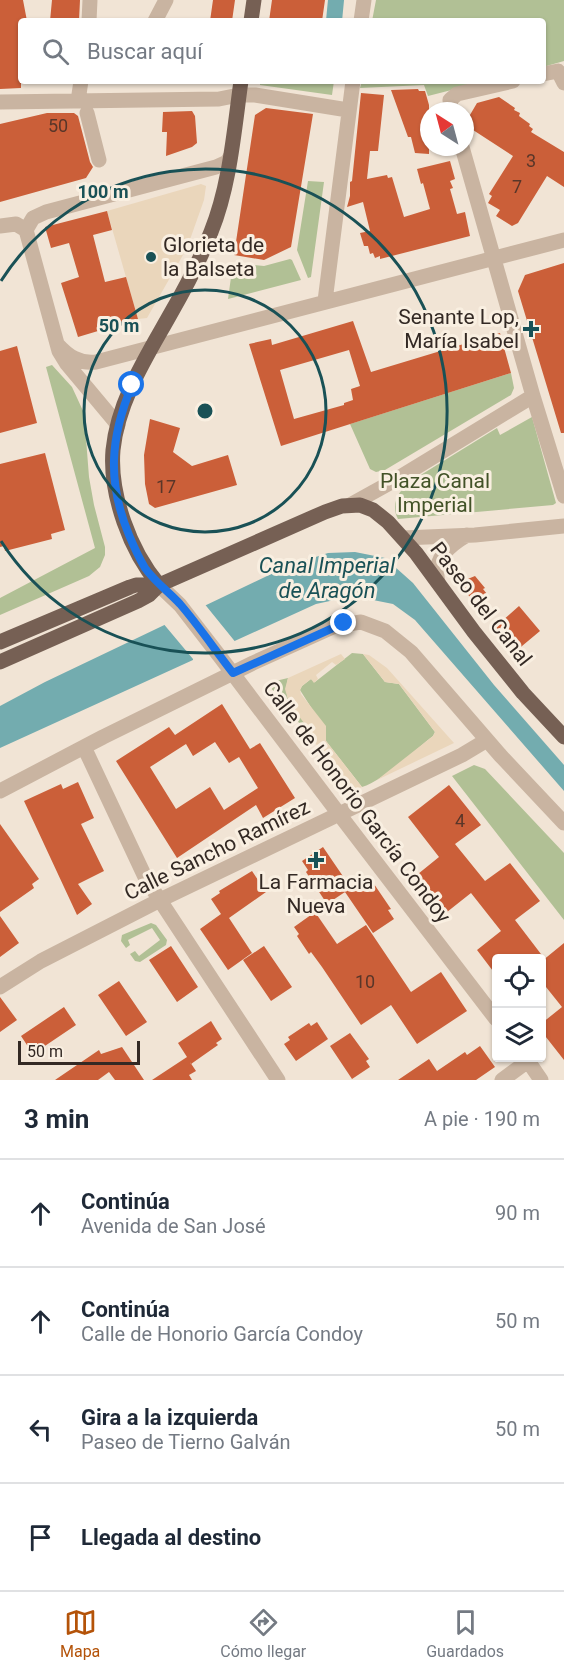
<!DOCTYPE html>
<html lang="es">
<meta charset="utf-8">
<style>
body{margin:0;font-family:Roboto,sans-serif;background:#f6f6f7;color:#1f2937}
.controls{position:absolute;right:18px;bottom:18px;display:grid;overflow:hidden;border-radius:6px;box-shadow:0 2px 4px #0004}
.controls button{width:54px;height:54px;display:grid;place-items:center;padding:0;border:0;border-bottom:2px solid #e0e1e3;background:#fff;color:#1f2937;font:30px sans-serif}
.compass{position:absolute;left:420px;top:102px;width:54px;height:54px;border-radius:50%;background:#fff;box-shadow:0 2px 4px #0004;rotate:324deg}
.scale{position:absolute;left:18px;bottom:15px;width:122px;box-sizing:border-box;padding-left:6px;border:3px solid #332924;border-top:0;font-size:16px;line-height:21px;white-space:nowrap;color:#332924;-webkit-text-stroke:4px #f9efe1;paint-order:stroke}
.stop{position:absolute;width:18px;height:18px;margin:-14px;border:4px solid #1a73e8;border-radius:50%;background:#fff}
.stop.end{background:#1a73e8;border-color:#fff;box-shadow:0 2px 6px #0008}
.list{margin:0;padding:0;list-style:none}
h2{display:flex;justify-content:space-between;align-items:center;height:78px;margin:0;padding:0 24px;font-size:26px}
h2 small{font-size:20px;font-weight:400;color:#747a83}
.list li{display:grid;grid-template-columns:39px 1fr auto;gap:18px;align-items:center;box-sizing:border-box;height:108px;padding:0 24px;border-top:2px solid #e0e1e3}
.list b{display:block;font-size:22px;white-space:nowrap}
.list p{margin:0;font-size:20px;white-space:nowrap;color:#747a83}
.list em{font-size:20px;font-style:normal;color:#747a83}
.icon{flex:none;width:33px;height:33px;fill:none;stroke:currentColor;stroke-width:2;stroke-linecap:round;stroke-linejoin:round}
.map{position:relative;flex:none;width:564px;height:1080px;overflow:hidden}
.search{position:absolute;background:#fff;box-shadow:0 2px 4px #0004;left:18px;right:18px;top:18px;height:66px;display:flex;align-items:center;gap:15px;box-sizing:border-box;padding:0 21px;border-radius:6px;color:#747a83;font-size:22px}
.sheet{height:510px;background:#fff}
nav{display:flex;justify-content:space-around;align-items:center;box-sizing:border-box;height:84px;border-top:2px solid #e0e1e3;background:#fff;font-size:16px;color:#747a83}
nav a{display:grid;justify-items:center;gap:3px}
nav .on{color:#b45309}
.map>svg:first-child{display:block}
.green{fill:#b1c095}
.plaza{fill:#ead6bb}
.water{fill:#73acaf}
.pier{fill:#f1e4d5}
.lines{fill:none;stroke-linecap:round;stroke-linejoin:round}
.canal{stroke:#73acaf;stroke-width:16}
.building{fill:#cb5f39;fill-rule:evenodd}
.minor{stroke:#c9b4a1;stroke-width:15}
.major{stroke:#766054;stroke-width:15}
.route{stroke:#1a73e8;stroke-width:8}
.ring{fill:none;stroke:#195156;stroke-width:3}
.poi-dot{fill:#195156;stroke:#f9efe1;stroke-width:2}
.labels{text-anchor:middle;stroke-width:6;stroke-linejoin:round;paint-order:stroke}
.number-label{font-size:18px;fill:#593629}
.poi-label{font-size:21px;fill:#332924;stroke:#f9efe1;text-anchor:start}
.park-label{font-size:21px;fill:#425227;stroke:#f9efe1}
.street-label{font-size:21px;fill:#332924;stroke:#f9efe1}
.water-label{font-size:22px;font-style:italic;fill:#195156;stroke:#f9efe1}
.centre{fill:#195156;stroke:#f9efe1;stroke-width:3}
.ring-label{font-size:18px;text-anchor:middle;font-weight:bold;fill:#195156;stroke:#f9efe1;stroke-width:6;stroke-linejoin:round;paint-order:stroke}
</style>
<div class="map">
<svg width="564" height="1080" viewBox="0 0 564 1080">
<rect width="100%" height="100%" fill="#f1e4d5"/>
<!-- green -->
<path class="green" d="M376,0H564V61L543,67V21H372Z
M260,81H334L332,95L260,85Z
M362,81H487L428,96L424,85L360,88Z
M308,181L324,182L311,277L308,278L297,250Z
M290,259L292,260L301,280L228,299L232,270L237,263L264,266Z
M52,365L72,387L84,413L89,477L94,505L105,547V555L100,567L89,576L0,615V598L95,548L46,367Z
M511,373L514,388L511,395L385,470L376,472L370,469L350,424Z
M532,417L556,503L553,505L398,519C390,504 399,490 411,481L497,428L500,435Z
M352,653L363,654L385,682L399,684L435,732L433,736C415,750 383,781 362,787L326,741V731L300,690L302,686L311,679L315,682Z
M288,678C280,711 308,713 312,739L267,683Z
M474,765L485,769L564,853V920L452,776Z
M151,923L156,925L167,940L166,945L140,962L135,961L130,954L135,951L139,956L160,940L152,928L128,940L130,945L126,948L121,941L122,935Z"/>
<!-- plaza -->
<path class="plaza" d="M201,184L206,186L204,200L187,248L147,318L138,319L107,211Z
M341,654L345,659L336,665L332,662L316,675L318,679L314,683L311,679L302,686L300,690L301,694L326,726V741L362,787L353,791L312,739L310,731L289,703L285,689L288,678Z
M363,654L369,655L387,668L454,743L377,780L433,736L435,732L399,684L385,682Z"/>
<!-- water -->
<path class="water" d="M355,552L385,558L413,583L494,685L564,765V791L415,620L393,604L353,596L316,604L0,748V706L45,682L288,566L328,553Z"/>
<!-- pier -->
<path class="pier" d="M203,602L237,644L193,664V659L162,622Z"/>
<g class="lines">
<!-- canal -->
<path class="canal" d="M334,21L336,0"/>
</g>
<!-- building -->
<path class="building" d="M0,0H23L27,21H21V88L0,89Z
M52,0H80L79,21H50Z
M213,0H235L232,21H210Z
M272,0H325L322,21H269Z
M418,89L419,91H425L429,105V154L415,153L411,137H408L391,90Z
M361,93L384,95L378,151H370L367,179L387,175L388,178L392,177L404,217L430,209L423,183L421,184L417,169L450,161L455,179L450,181L453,188L450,189L457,214L465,212L470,236L380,259V256L375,258L373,253L370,254L368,246H364L360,233L370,231L363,202L347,207L350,196V182L352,181Z
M499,97L515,108L514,110L520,113L519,116L530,124L529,126L533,129L531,132L564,152V187L547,176L518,223L512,226L496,216L500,210L488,203L492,196L489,194L513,156L470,128L467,120L477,103Z
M266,108L313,114L291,247L264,260L234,255L255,115Z
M192,111L195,116L197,143L192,147L166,156L167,132H162L163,112Z
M47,113H74L78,116L90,162L93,167L86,178L0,202V124Z
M107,211L112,230L93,235L105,282L126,277L138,319L78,337L61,283L79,277L69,243L51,248L45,227Z
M564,263V433H561L518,291L525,275Z
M353,321L371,372L500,333L511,373L281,446L249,344L271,339L272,345ZM349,350L360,386L351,389L353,400L344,403V405L294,419L280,370Z
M17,346L37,423L0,433V351Z
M150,419L180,428L173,452L192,466L228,455L237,485L155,508L149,504L145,484L144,455Z
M45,453L65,530L51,534L52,539L5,551L4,546L0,547V464Z
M475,576L485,588L483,589L487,594L476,604L458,583Z
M519,606L540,631L516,651L495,627Z
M222,704L250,749L260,743L295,798L263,818L256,805L177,858L116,761L169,727L175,735ZM215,742L229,763L239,757L258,788L224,810L210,787L176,809L150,767L186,744L193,756Z
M78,782L94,818L81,824L104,871L78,884L92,904L77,915L24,801L61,784L63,789Z
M449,785L481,825L455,844L485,881L510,863L540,901L515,920L544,958H496V975L477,950L501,931L471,893L447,912L418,874L439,857L408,817Z
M0,824L39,879L32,884L34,888L0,912Z
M323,847L351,888L327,904L306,872L308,870L302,861Z
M252,871L266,892L229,918L252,953L228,970L200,929L221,914L211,899L220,893L219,891Z
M366,878L371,886L374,884L391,909L388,910L394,919L373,933L345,892Z
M315,912L337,944L366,925L411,992L441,972L467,1011L417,1044L391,1005L361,1025L322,967L311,952L309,954L297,936L299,934L294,927Z
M0,916L19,943L0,957Z
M564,943V1060L542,1032V1023L562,1007L542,982V961Z
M171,946L198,987L177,1002L149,960Z
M264,946L292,987L271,1001L243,960Z
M119,981L147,1022L126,1036L98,995Z
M0,997L17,1020L0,1032Z
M64,1007L76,1025L33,1054L21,1036Z
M211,1021L222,1039L216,1043L218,1045L191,1064L190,1062L196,1071L189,1075L192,1080H152L187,1057L178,1043Z
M317,1022L328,1039L296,1061L284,1044L290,1040L288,1037L309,1023L311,1026Z
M350,1033L369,1059L366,1061L370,1067L352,1079L330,1046Z
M480,1046L495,1067L476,1080H398L429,1059L437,1071L465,1052L467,1055Z
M122,1047L144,1080H115L109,1072L98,1080H55L99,1050L101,1054Z"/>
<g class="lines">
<!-- minor -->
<path class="minor" d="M89,21L90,0
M155,21L166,0
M361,21L364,0
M543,74L558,71L564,83
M78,101L81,81
M0,102L219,99L239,95H255L348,110
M451,111L450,100L457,94L513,81
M87,113L99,160
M462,147L533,396L564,496
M0,226L16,224L26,230
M26,230L33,218L46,212L216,167L227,162L230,157
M26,230L59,351L67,364L118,425
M325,301L353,81
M57,344C68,356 79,364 96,362L564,240
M350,505L397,479L533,396
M403,538L475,535L564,526
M438,582C432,559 450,545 467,535
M159,585L180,605L221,658L339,814L496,1019
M84,747L146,879L278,1080
M0,791L103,737L253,663L335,626L361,622L385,631L411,652L500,755L564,823
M0,987L41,961L160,900L462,755L487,740
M526,1058L541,1080
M502,1080L528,1061"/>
<!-- major -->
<path class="major" d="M251,21L254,0
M159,585C143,566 132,545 124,522C116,499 111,474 113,450C118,400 147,356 171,313C186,287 200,260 211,232C230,185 234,131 241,81
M0,642L130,587L136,585H159
M0,662L138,601L149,595L159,585L325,512L342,506L360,505L373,510L388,522L416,553L474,632L523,693L564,737"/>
</g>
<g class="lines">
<!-- route -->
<path class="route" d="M132,385C110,438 107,482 129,535C134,547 139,558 145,568C155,582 169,592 180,604C199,626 215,650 233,673L344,623"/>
</g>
<!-- distance rings -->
<g class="ring">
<circle cx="205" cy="411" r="121"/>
<path d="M1 281A242 242 0 1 1 1 541"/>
</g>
<!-- markers -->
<g class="poi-dot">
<circle cx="151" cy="257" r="6"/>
<path d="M528 320h6v6h6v6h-6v6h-6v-6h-6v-6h6z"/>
<path d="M313 851h6v6h6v6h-6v6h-6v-6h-6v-6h6z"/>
</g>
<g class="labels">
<!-- number labels -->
<g class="number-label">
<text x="58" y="132">50</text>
<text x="531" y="167">3</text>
<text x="517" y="193">7</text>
<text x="166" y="493">17</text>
<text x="460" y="827">4</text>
<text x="365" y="988">10</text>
</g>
<!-- poi labels -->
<g class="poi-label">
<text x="163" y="252">Glorieta de<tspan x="163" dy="24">la Balseta</tspan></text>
<text x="519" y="324" text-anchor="end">Senante Lop,<tspan x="519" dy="24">María Isabel</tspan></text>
<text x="316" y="889" text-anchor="middle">La Farmacia<tspan x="316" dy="24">Nueva</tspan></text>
</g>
<!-- park labels -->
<g class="park-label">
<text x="435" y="488">Plaza Canal<tspan x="435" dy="24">Imperial</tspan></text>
</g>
<!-- street labels -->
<g class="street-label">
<text transform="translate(481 604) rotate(52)" y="7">Paseo del Canal</text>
<text transform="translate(357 802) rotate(53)" y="7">Calle de Honorio García Condoy</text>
<text transform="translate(217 850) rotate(-26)" y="7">Calle Sancho Ramírez</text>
</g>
<!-- water labels -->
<g class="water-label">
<text x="327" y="573">Canal Imperial<tspan x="327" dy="25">de Aragón</tspan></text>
</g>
</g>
<circle cx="205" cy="411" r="9" class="centre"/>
<g class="ring-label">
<text x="103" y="198">100 m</text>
<text x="119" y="332">50 m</text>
</g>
</svg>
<div class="controls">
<button><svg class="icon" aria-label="locate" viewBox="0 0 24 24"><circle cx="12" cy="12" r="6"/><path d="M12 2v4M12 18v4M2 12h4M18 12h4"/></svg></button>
<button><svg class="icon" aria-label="layers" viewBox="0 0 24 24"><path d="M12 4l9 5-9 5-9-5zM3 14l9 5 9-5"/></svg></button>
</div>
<svg class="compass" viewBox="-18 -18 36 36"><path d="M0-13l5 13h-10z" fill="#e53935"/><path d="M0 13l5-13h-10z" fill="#747a83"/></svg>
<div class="scale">50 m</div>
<div class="stop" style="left:132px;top:385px"></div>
<div class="stop end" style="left:344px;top:623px"></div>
<div class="search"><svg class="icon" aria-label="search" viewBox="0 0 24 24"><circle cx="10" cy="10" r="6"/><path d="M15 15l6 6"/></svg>Buscar aquí</div>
</div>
<section class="sheet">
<h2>3 min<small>A pie · 190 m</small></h2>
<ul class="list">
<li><svg class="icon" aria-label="ahead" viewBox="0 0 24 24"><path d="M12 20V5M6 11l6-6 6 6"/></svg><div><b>Continúa</b><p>Avenida de San José</p></div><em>90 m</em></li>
<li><svg class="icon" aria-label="ahead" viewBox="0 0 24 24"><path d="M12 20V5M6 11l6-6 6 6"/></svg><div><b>Continúa</b><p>Calle de Honorio García Condoy</p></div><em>50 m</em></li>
<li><svg class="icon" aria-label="left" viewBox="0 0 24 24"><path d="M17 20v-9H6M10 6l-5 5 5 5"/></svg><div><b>Gira a la izquierda</b><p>Paseo de Tierno Galván</p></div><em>50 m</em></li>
<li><svg class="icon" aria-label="arrive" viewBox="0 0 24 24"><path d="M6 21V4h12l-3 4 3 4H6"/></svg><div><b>Llegada al destino</b></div></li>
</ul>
</section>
<nav>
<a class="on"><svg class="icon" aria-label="map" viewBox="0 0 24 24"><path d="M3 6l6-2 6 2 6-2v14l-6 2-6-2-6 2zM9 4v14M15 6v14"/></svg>Mapa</a>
<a><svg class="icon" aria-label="directions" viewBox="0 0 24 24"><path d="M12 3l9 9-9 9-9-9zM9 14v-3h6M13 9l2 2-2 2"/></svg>Cómo llegar</a>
<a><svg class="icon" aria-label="saved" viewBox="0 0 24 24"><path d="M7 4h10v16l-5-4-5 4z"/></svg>Guardados</a>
</nav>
